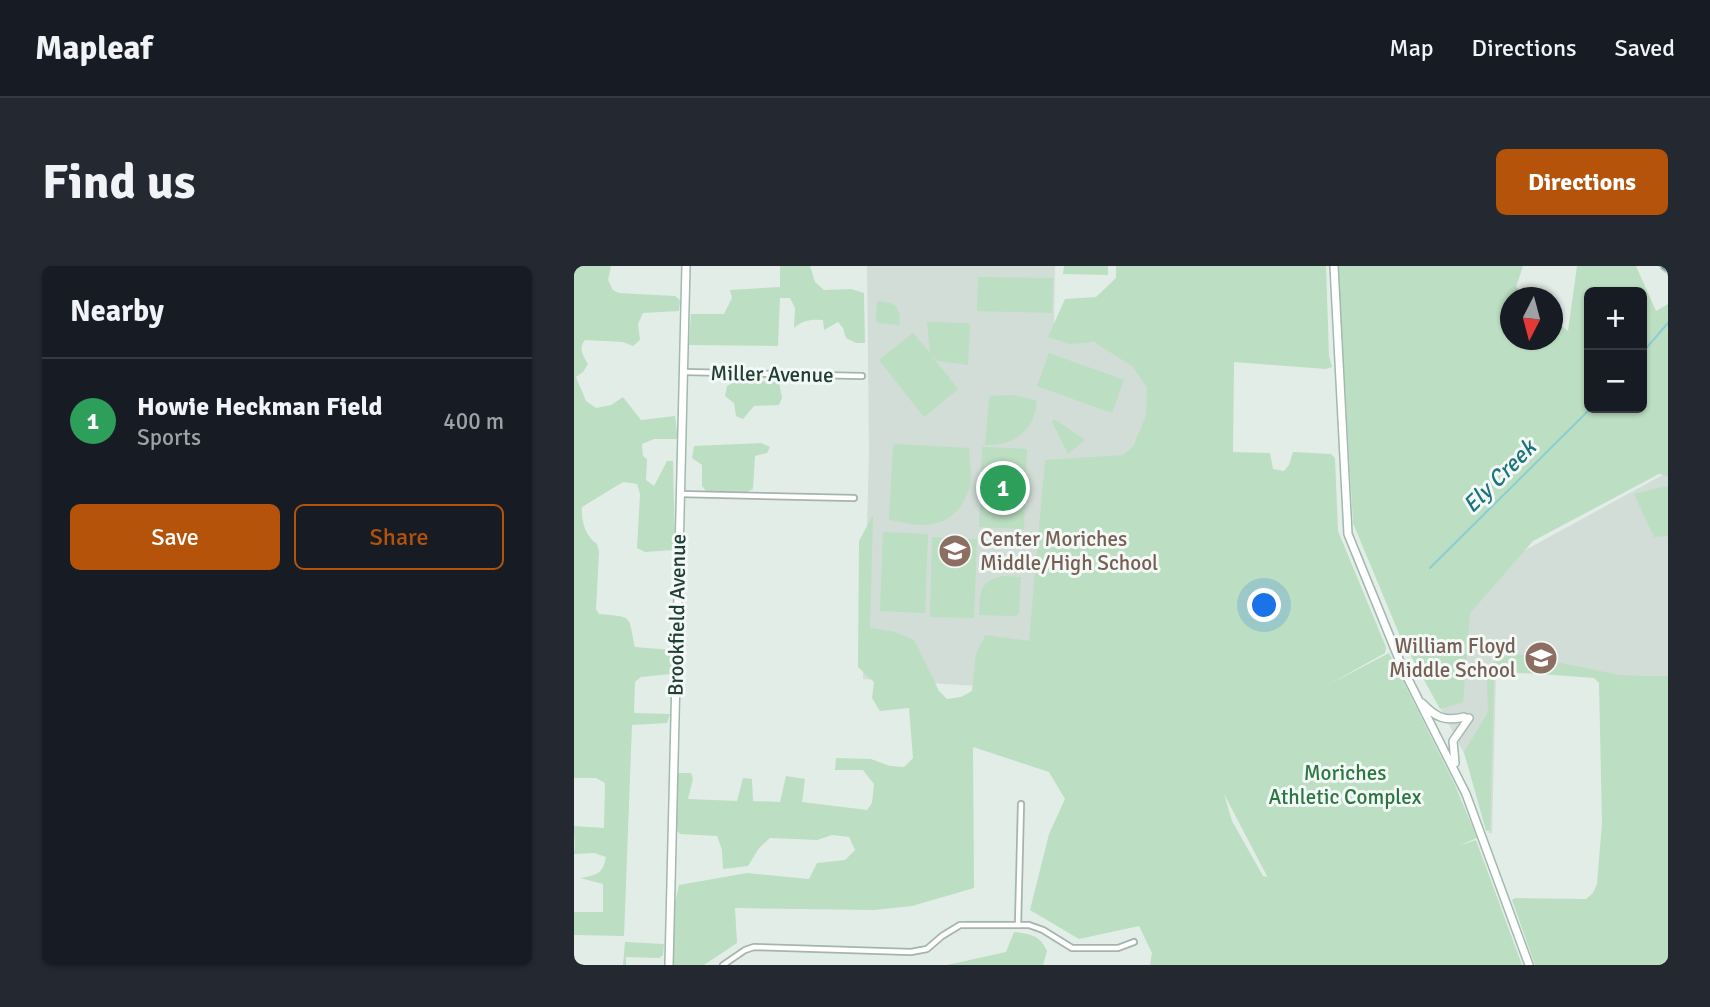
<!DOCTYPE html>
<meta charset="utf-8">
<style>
body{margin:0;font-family:Signika,sans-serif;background:#242831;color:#f1f3f6}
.controls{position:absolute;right:21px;top:21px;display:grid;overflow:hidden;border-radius:10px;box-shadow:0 2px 5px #0004}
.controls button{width:63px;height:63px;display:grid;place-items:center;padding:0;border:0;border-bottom:2px solid #363941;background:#171b24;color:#f1f3f6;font:35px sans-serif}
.compass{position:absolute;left:926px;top:21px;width:63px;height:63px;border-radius:50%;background:#171b24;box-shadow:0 2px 5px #0004;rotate:186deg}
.you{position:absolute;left:691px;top:340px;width:24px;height:24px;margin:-18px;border:5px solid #fff;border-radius:50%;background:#1a73e8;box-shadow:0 0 0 10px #1a73e833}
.badge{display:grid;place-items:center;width:46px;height:46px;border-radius:50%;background:#b45309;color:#fff;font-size:23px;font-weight:700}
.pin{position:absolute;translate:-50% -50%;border:4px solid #fff;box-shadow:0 2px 7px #0006}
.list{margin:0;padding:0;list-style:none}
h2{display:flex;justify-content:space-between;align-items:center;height:91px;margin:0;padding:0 28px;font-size:30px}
h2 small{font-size:23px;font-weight:400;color:#9ea1a6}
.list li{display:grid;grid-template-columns:46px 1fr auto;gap:21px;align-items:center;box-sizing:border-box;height:126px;padding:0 28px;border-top:2px solid #363941}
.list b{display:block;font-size:26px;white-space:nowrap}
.list p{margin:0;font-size:23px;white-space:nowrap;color:#9ea1a6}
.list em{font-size:23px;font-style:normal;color:#9ea1a6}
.actions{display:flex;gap:14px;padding:21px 28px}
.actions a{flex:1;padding:16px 0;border:2px solid #b45309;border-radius:10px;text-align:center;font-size:24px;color:#b45309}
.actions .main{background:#b45309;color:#fff}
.map{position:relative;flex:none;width:1094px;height:699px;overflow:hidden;border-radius:10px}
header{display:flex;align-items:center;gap:42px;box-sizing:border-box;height:98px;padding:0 35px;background:#171b24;border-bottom:2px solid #363941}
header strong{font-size:33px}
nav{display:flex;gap:38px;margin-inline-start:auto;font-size:24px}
.intro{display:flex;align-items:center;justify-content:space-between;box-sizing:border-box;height:168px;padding:0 42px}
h1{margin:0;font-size:49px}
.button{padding:18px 32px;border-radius:10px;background:#b45309;color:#fff;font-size:24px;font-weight:700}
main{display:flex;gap:42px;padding:0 42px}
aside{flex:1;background:#171b24;border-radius:10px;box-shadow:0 2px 5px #0004}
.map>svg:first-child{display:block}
.built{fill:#d1ddd6}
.green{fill:#bcdec2;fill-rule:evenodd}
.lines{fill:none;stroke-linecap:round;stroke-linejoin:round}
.stream{stroke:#8bcdd2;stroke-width:2}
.minor-casing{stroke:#a5b5ae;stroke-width:8}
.secondary-casing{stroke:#a1b9ae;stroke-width:10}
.primary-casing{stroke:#c1c9c6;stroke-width:11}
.minor{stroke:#fff;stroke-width:4.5}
.secondary{stroke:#fff;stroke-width:7}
.primary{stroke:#67a38e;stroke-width:8}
.labels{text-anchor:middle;stroke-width:6;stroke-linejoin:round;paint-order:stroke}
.street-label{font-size:21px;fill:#223e34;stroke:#f3f9f6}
.education-label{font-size:21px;fill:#785e54;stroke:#f3f9f6;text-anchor:start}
.park-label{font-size:21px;fill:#2c7642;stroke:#f3f9f6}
.water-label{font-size:23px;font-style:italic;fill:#1c737b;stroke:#f3f9f6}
</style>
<header>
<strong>Mapleaf</strong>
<nav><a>Map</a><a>Directions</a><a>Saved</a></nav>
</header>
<div class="intro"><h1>Find us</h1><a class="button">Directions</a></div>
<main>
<aside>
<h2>Nearby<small></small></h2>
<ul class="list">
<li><span class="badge" style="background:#2e9e5b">1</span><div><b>Howie Heckman Field</b><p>Sports</p></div><em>400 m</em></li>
</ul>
<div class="actions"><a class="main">Save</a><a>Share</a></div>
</aside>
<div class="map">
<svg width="1094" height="699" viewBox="0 0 1094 699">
<rect width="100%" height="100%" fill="#e3ede7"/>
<!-- built -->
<path class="built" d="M293,0H481L480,66L577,92L573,197L463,376L408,373L404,420L289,413L295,187Z
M1094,206V410L922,407L918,567H915L908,528L889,485L832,377L924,299Z"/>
<!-- green -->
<path class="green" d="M0,0H37L34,14L39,24L45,27L101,30L106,34L105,45L69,47L64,58L66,74L59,80L49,76L11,74C4,83 9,89 14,98L9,106L2,111L12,135L22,142L37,139L49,131L67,154L101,150L104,173H80L68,178L69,190L73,193L72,214L80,220L93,195H99L101,281L98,284L71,286L63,282L66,228L63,218L49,216L8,241C7,255 11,270 23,278L25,286L22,343L25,348C60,351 54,349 61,381L97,384V408L67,411L61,416L60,447L96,448L93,457L58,459L50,670L0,669V646H29V618L6,612C23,609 29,608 32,591L20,587L0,588C2,577 0,571 0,560L30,562L31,517L22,512H0Z
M206,0H236L241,16L250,24L277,23L290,27L291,77H282L272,72L269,62L264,56L250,64L249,54C237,53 229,54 220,62L221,42L216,32H206L204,80L115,79L117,48H150L158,32L156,24L206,21Z
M490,0H534V9L489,8Z
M542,0H752L755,90L758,101L752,103L660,96L659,186L696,187L699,203L710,205L715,199L719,186L757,188L761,192L764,265L812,381L811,387L752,420L815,387L881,519L903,572L884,580L902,574L948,699H576L578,687L565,660L505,673L456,644L475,568L491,533L475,506L399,481L400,622L338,640L300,644L161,642L163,677L130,699H98L100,642L105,619L173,607L235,613L243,597L271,594L281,584L275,571L258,569L243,574L196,572L185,582L174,600L149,603L148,584L143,570L106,568L102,564L104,507H117L119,513L114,533L163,535L169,512L178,513L179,535L206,536L212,510L231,513L228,536L293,544L298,537L300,518L289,504H261L262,492L297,493L316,500L330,501L339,492L335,442L306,445L298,432L300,416L284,401L285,275L299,249L296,362L321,366L340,374L365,425L373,433L387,431L398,425L402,388L411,369L455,375L471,194L549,189L559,181L572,150L573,121L558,100L520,76L496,78L474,71L491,33L522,31L542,12ZM650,528L693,610V611L689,610L658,555Z
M764,0H949L942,21L954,31L936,32V74H978L979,52L994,65L1003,0H1062L1082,45L1094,38V210L1085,208L959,275L896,347L889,436L866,443L826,370L779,257ZM1068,26V142H1015V26Z
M404,11L479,12L478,47L403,45Z
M303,35L316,37L322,40L326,50L325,59L305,57L302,55Z
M353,56L393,57L396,60L394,99L364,95L357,89L384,123L350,151L305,94L339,67L356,87Z
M475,87L550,114L538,147L463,120Z
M164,114L205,116L208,132L205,139L180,140L169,153L162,150L160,137L151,130L153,120Z
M440,129L463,135C460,165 441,180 411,179L415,132L417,130Z
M480,153L511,174L494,188L478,156Z
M187,177L196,181L193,187L181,190L179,223L173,226L132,225L128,220V199L118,192L120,180Z
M321,178L395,182C395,192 397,201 397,210C395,238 377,259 348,259C337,259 326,255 315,254L319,180Z
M408,181L453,183L450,263L405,261Z
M1094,220V270L1080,271L1060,228Z
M309,266L354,268L351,347L306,345Z
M358,271L403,273L400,352L356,351Z
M430,310L447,311L445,347L442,350L405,349C406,327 405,314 430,310Z
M939,387L1045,409L1094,410V699H961L938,634L941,632L1012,633L1019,627L1023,618L1028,557L1025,417L1020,412L927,405L920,412L916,564L912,565L890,486L914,446L913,413L920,395Z
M440,666C456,668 466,669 473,685L469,699H373L432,686Z
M51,676L90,678L89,689L85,692L52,691V699H49Z"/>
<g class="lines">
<!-- stream -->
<path class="stream" d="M1068,87L1094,57
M856,302L1017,142"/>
<defs>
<path id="minor" d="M110,106L288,110
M106,228L280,232
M444,659L447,538
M149,699L171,684L180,681L337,686L353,683L368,670L386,659H455L469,664L498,682H544L560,676"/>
<path id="secondary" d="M760,0L774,268L829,403L892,528L955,699
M848,437C861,451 871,456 890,451
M881,497L879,475L895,452
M95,699L112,0"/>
<path id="primary" d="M1091,0L1094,2"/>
</defs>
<!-- minor casing -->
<use href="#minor" class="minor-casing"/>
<!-- secondary casing -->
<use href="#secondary" class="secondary-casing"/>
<!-- primary casing -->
<use href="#primary" class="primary-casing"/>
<!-- minor -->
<use href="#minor" class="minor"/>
<!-- secondary -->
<use href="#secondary" class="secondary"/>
<!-- primary -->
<use href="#primary" class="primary"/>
</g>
<!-- icons -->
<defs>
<symbol id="school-disc" viewBox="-11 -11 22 22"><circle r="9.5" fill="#8d6e63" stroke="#f3f9f6"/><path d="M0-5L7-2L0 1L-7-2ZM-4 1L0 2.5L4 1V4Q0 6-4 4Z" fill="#fff"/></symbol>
</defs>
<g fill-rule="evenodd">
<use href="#school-disc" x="362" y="266" width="38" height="38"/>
<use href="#school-disc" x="948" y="373" width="38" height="38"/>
</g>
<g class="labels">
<!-- street labels -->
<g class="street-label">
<text transform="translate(198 108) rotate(1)" y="7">Miller Avenue</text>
<text transform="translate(103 349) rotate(-89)" y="7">Brookfield Avenue</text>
</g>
<!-- education labels -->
<g class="education-label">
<text x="406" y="280">Center Moriches<tspan x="406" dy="24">Middle/High School</tspan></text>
<text x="942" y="387" text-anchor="end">William Floyd<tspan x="942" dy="24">Middle School</tspan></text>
</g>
<!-- park labels -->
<g class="park-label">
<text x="771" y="514">Moriches<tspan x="771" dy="24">Athletic Complex</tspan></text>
</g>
<!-- water labels -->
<g class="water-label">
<text transform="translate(925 210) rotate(-45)" y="8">Ely Creek</text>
</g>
</g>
</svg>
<div class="controls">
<button>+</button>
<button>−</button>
</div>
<svg class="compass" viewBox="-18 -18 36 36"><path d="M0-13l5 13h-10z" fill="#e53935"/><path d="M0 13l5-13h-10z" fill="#9ea1a6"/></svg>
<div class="you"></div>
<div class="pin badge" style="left:429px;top:222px;background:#2e9e5b">1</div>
</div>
</main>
